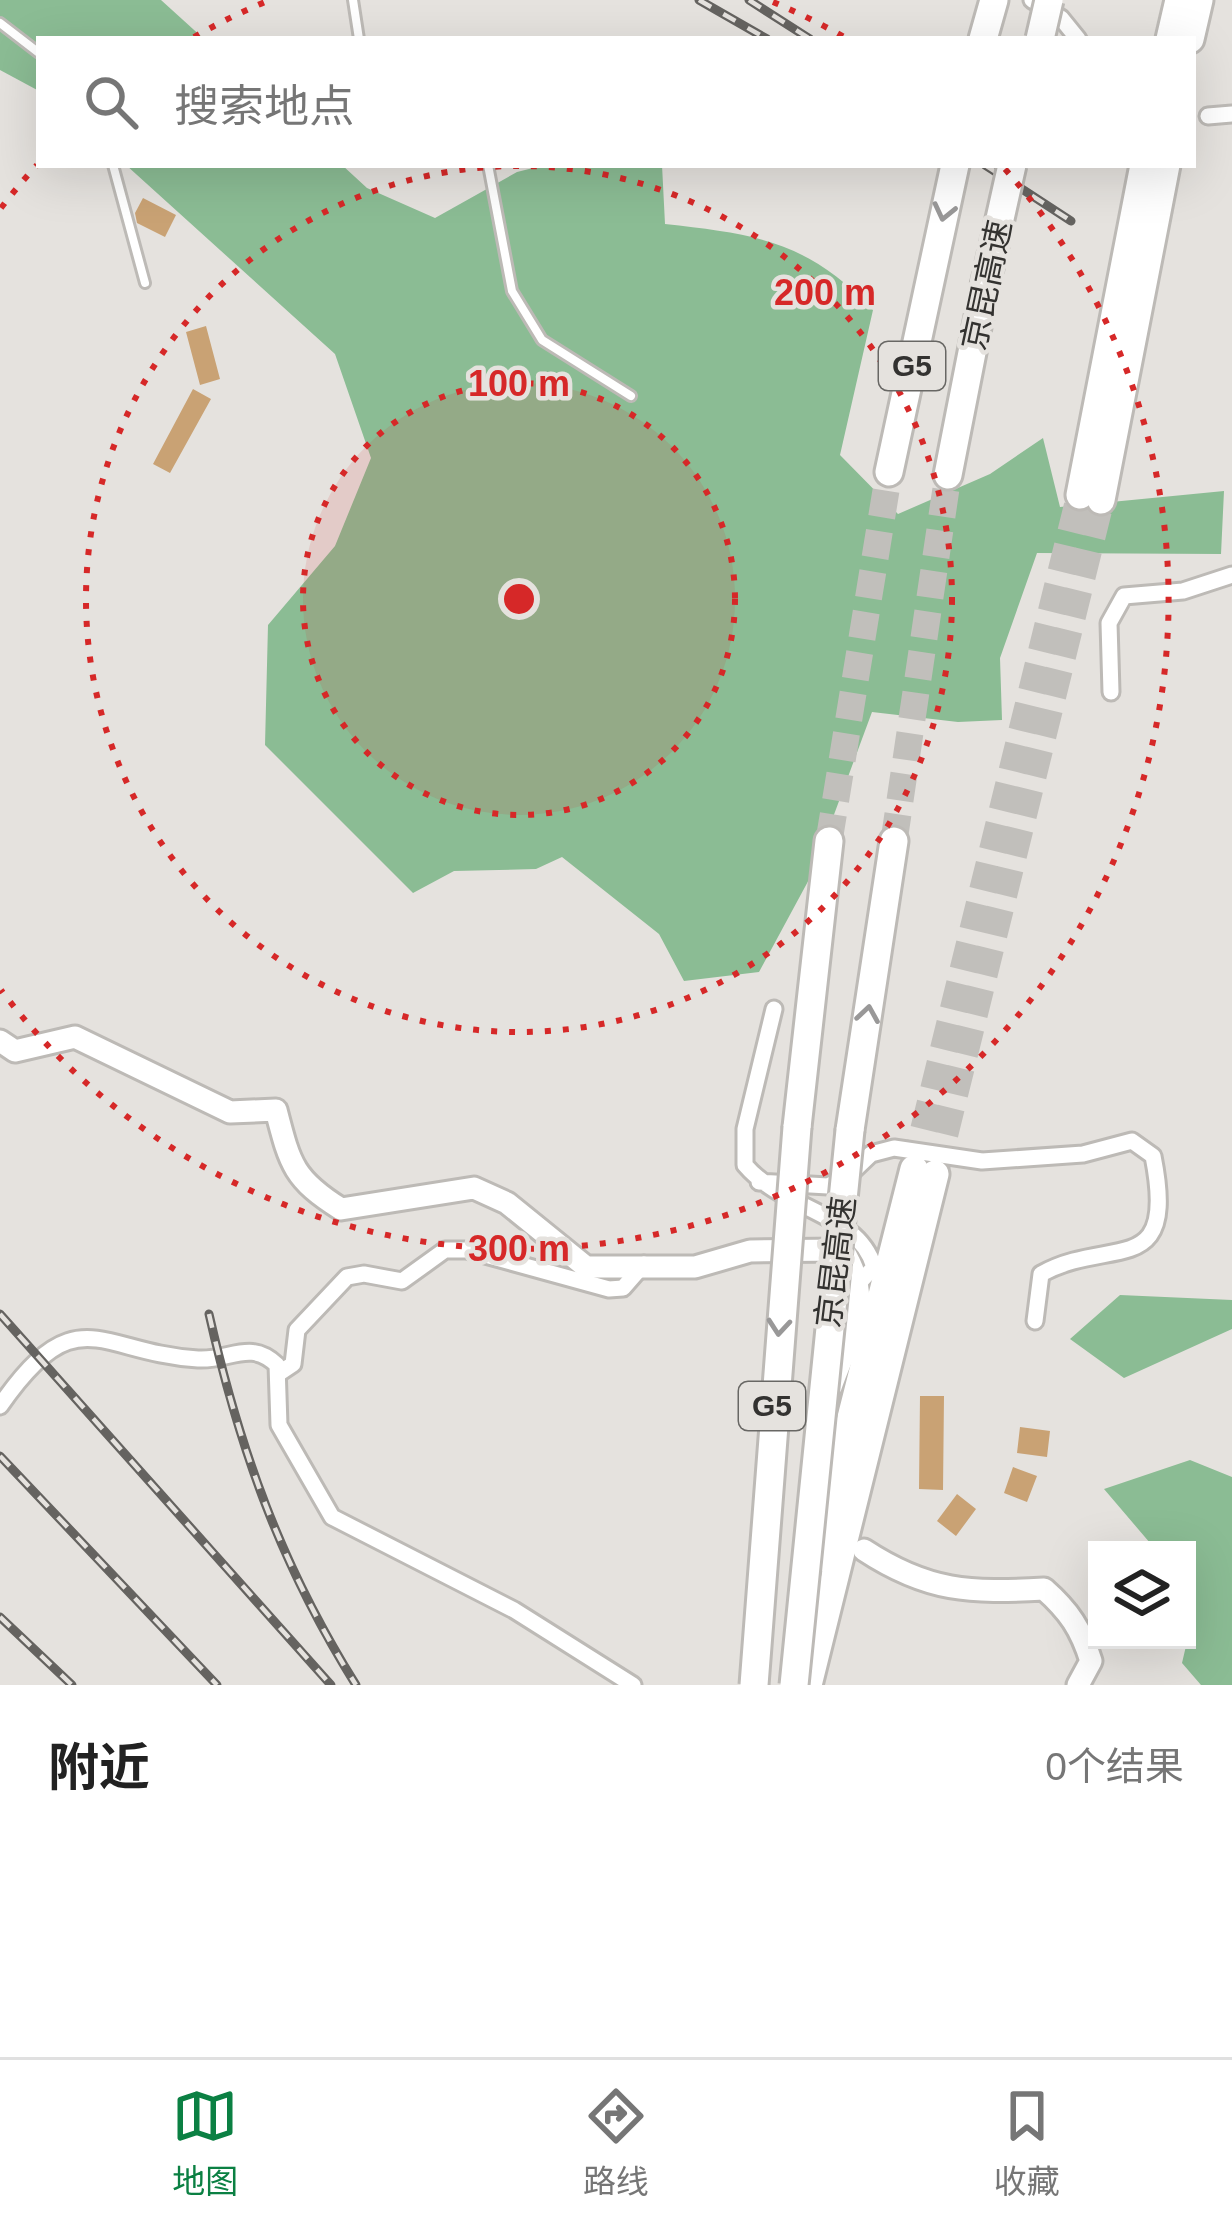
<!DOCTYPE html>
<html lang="zh">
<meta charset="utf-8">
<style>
body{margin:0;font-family:Arial,"Noto Sans SC",sans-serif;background:#f2f2f2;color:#222}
.controls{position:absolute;right:36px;bottom:36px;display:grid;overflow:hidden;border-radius:0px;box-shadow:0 12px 48px #0002}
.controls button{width:108px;height:108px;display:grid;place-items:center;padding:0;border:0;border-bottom:3px solid #e0e0e0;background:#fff;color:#222;font:60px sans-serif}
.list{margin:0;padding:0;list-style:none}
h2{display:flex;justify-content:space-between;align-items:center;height:156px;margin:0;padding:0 48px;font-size:51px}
h2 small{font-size:39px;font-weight:400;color:#767676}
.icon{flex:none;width:66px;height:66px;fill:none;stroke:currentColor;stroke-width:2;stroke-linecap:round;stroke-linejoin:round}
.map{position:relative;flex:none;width:1232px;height:1685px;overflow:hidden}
.search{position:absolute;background:#fff;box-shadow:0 12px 48px #0002;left:36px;right:36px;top:36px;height:132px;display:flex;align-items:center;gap:30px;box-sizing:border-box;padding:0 42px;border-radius:0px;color:#767676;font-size:45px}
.sheet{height:372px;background:#fff}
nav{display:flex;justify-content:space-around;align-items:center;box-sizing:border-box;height:168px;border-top:3px solid #e0e0e0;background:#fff;font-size:33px;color:#767676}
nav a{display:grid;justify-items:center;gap:6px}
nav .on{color:#0b8043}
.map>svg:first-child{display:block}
.forest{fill:#8bbc94}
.building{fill:#c9a274}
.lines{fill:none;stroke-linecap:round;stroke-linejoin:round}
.highway-tunnel{stroke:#c1bfbb;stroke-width:27;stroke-dasharray:27 14;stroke-linecap:butt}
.lane-casing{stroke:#bdbab6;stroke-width:14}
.street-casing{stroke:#bdbab6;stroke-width:21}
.secondary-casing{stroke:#bdbab6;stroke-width:27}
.highway-casing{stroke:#bdbab6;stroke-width:33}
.lane{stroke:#fff;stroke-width:8}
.street{stroke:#fff;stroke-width:15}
.secondary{stroke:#fff;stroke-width:21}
.highway{stroke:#fff;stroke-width:27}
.rail-casing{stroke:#656360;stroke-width:9}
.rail{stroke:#e5e2de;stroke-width:4.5;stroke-dasharray:14;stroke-linecap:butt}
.highway-bridge-casing{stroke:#bdbab6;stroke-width:33;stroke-linecap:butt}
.highway-bridge{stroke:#fff;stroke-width:27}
.oneway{stroke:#999898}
.ring{fill:none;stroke:#d62828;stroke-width:6;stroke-dasharray:6 12}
.labels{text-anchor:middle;stroke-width:9;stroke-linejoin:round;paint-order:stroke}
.shield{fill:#e5e2de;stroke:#686764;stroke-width:3}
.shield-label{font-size:30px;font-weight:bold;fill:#333230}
.street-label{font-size:33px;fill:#333230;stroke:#e5e2de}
.centre{fill:#d62828;stroke:#e5e2de;stroke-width:6}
.ring-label{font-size:36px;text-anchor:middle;font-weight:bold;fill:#d62828;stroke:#e5e2de;stroke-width:9;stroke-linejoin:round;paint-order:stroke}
</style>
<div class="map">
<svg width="1232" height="1685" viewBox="0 0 1232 1685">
<rect width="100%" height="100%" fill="#e5e2de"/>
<!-- forest -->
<path class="forest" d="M0,0H161L204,39H39V91L0,70Z
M126,165H342L367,188L435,218L517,172L545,165H662L665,224C755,234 808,241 873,310L840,455L898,514L990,474L1043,438L1060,507L1224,491L1221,554L1037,553L1000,658L1002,720L958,722L872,712L812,874L759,972L684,981L659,934L562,857L536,869L454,871L413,893L265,745L268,625L335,546L371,458L335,354Z
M1120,1295L1232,1300V1329L1124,1378L1070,1339Z
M1190,1460L1232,1477V1685H1201L1182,1663L1196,1603L1187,1592V1550H1156L1104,1489Z"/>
<!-- building -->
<path class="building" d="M143,198L176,215L165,237L137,223L135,213Z
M206,326L220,379L200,385L186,332Z
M193,389L211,399L170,473L153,464Z
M920,1396H944L943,1490L919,1489Z
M1020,1427L1050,1431L1047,1457L1017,1453Z
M1013,1467L1037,1476L1027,1502L1004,1493Z
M957,1494L976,1509L956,1536L937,1521Z"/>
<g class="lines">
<!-- highway-tunnel -->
<path class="highway-tunnel" d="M829,841L889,472
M894,841L948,475
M914,1169L1080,495
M935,1174L1101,500"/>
<defs>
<path id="lane" d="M353,0L359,39
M0,23L39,53
M113,165L145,283
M488,165L512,291L542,340L631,396"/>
<path id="street" d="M1032,0L1061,18L1078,39
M1208,116L1232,114
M1111,692L1109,623L1124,596L1183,591L1232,575
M774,1009L745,1129V1165C784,1211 858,1212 874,1267L862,1280
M759,1182L828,1186L848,1176L871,1154L894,1148L982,1161L1083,1154L1132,1141L1153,1156C1178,1282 1111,1235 1041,1274L1035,1321
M278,1374L293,1364L297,1330L347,1277L364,1274L402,1281L445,1250H467L609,1289L623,1288L644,1264
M0,1406C77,1295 99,1353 198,1359C230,1361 250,1339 277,1365L279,1425L332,1517L514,1610L633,1685"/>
<path id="secondary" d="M0,1041L15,1051L75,1037L230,1112L276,1110C290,1164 293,1179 341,1209L474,1188L507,1203L586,1267H695L750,1251L843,1250C876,1304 850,1332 831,1387
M864,1550C928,1592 970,1593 1044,1589C1069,1611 1081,1629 1091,1661L1078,1685"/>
<path id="highway" d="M983,39L994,0
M1170,39L1179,0
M1190,39L1199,0
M889,472L955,165
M948,475L985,286
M1080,495L1144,165
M1101,500L1166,165
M797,1127L829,841
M850,1130L894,841
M815,1560L914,1169
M808,1685L935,1174"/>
</defs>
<!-- lane casing -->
<use href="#lane" class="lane-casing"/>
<!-- street casing -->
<use href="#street" class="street-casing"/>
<!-- secondary casing -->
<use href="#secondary" class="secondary-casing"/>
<!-- highway casing -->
<use href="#highway" class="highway-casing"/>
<!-- lane -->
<use href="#lane" class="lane"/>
<!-- street -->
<use href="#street" class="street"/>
<!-- secondary -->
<use href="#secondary" class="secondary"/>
<!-- highway -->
<use href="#highway" class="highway"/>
<defs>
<path id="rail" d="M699,0L767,39
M749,0L810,39
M985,165L1071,221
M0,1314L331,1685
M209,1314C240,1451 281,1565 356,1685
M0,1456L217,1685
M0,1617L72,1685"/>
</defs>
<!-- rail casing -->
<use href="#rail" class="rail-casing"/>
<!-- rail -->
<use href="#rail" class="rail"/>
<defs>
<path id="highway-bridge" d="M1040,39L1049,0
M985,286L1012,165
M754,1685L797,1127
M794,1685L850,1130"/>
</defs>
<!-- highway-bridge casing -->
<use href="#highway-bridge" class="highway-bridge-casing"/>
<!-- highway-bridge -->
<use href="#highway-bridge" class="highway-bridge"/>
</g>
<!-- one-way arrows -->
<defs><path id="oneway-chevron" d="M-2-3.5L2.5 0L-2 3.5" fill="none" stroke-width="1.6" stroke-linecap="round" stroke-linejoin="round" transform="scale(3)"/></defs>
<g class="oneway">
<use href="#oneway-chevron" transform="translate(944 212) rotate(103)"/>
<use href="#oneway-chevron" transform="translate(868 1014) rotate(-81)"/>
<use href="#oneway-chevron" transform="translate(779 1327) rotate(95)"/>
</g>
<!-- distance rings -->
<circle cx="519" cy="599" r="216" fill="#d62828" fill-opacity=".12"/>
<g class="ring">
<circle cx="519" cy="599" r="216"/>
<circle cx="519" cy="599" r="433"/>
<path d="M1 208A649 649 0 0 1 37 165M194 37A649 649 0 0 1 265 2M773 2A649 649 0 0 1 844 37M1005 169A649 649 0 1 1 1 990"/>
</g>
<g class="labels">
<!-- shield labels -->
<g class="shield">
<rect x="879" y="342" width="66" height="48" rx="9"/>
<rect x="739" y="1382" width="66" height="48" rx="9"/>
</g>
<g class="shield-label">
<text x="912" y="376">G5</text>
<text x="772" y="1416">G5</text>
</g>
<!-- street labels -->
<g class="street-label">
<text transform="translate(986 285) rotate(-78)" y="12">京昆高速</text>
<text transform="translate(835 1262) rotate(-83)" y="12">京昆高速</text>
</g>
</g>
<circle cx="519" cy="599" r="18" class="centre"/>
<g class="ring-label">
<text x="825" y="305">200 m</text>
<text x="519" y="396">100 m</text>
<text x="519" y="1261">300 m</text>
</g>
</svg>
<div class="controls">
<button><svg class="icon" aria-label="layers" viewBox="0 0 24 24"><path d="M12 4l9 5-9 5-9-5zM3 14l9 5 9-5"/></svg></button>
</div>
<div class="search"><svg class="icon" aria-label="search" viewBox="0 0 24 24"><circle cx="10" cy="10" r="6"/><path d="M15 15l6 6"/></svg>搜索地点</div>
</div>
<section class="sheet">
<h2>附近<small>0个结果</small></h2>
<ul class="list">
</ul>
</section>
<nav>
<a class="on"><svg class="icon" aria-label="map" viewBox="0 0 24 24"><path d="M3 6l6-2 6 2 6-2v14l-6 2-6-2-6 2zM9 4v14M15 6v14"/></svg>地图</a>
<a><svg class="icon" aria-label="directions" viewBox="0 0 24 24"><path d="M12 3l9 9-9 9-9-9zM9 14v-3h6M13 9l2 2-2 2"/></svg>路线</a>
<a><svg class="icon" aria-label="saved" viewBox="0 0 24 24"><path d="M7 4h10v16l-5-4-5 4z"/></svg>收藏</a>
</nav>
